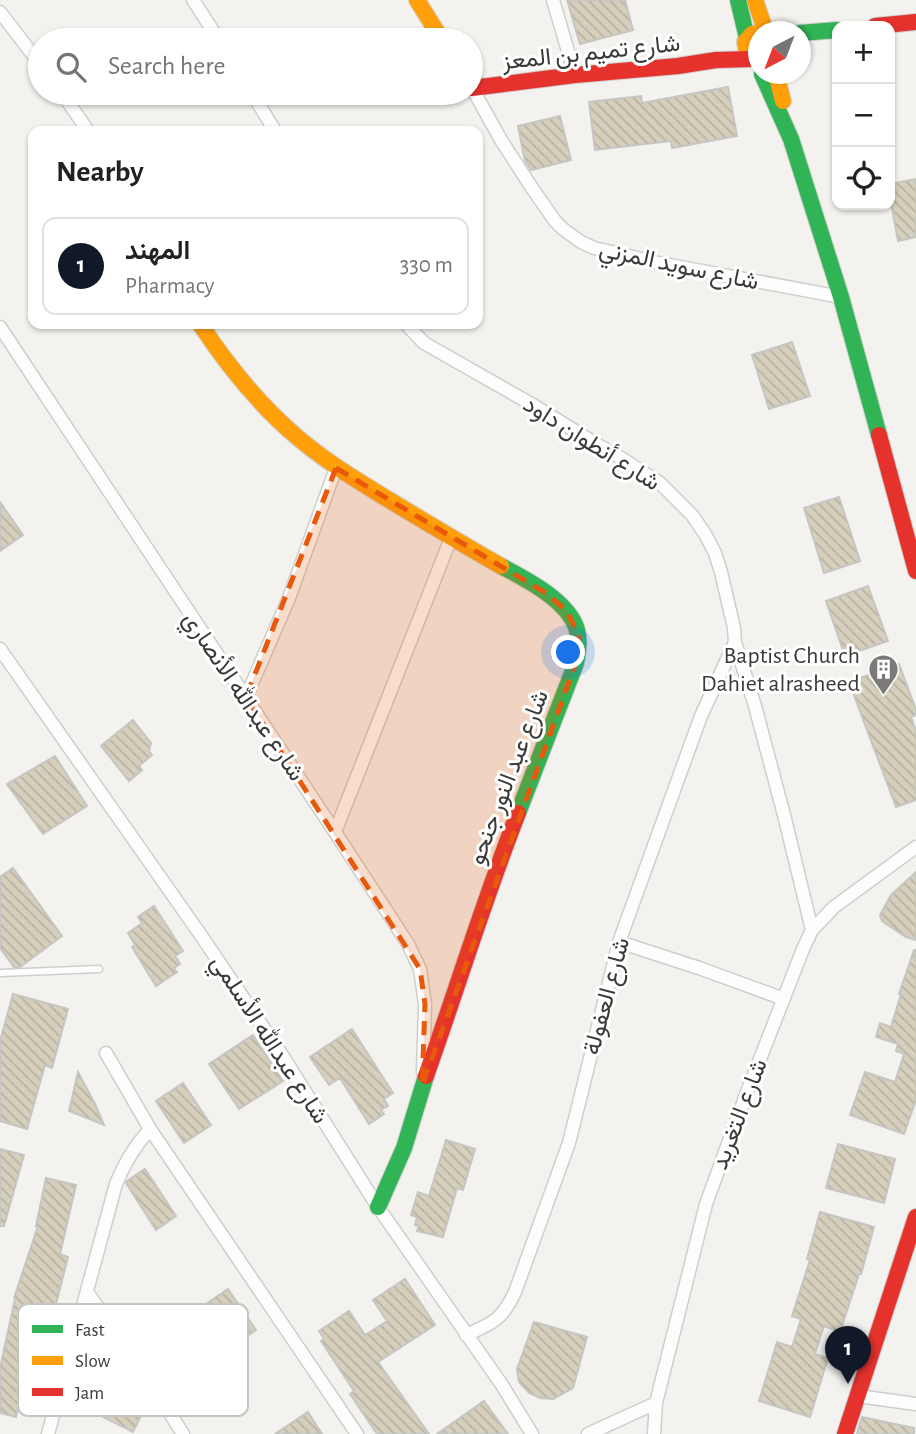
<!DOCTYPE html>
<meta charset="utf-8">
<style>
body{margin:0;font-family:"Alegreya Sans",Vazirmatn,sans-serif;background:#f2f2f2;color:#202124}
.controls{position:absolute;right:21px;top:21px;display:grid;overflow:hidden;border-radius:14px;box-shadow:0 2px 5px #0004}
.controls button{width:63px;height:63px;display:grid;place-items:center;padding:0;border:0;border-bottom:2px solid #e0e0e0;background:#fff;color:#202124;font:35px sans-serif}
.compass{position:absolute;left:748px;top:21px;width:63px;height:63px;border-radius:50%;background:#fff;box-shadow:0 2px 5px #0004;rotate:222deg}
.you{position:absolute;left:569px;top:653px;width:24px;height:24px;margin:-18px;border:5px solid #fff;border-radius:50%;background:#1a73e8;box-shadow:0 0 0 10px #1a73e833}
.badge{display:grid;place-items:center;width:46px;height:46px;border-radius:50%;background:#111827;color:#fff;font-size:23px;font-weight:700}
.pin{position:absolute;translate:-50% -58px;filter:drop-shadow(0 2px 4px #0008)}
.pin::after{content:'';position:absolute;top:37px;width:24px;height:21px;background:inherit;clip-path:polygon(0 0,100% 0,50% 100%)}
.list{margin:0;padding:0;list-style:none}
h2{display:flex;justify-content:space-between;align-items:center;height:91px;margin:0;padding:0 28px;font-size:30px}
h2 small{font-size:23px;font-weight:400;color:#757577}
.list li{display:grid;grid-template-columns:46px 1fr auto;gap:21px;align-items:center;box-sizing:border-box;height:98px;margin:0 14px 14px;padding:0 14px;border:2px solid #e0e0e0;border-radius:14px}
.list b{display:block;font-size:26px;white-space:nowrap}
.list p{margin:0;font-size:23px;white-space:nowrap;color:#757577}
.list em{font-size:23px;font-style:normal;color:#757577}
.icon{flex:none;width:38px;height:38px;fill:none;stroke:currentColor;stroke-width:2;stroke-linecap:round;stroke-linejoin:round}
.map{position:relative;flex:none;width:916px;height:1434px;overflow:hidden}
.search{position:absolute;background:#fff;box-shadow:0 2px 5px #0004;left:28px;top:28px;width:455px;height:77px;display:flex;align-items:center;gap:18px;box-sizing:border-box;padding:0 24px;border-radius:38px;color:#757577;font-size:26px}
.panel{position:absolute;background:#fff;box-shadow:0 2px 5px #0004;left:28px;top:126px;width:455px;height:203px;border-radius:14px}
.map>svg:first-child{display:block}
.building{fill:url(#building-back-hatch);stroke:#c5c5c3;stroke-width:2}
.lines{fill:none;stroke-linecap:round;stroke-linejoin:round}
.lane-casing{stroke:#cececc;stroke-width:9}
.street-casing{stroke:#cececc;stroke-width:15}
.fast-casing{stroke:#cececc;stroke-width:18}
.slow-casing{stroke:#cececc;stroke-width:18}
.jam-casing{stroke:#cececc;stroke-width:18}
.lane{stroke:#fdfdfd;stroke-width:6}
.street{stroke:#fdfdfd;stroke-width:12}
.fast{stroke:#30b455;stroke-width:16}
.slow{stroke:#ff9f0a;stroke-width:16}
.jam{stroke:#e5322d;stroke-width:16}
.marked{fill:#e8590c;fill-opacity:0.2;stroke:#e8590c;stroke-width:5;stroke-dasharray:14 9;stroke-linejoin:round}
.labels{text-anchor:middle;stroke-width:6;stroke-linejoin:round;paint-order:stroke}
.street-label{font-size:24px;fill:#3a3a38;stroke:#fff}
.poi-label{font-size:24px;fill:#3a3a38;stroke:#fff;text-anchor:end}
.key{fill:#fff;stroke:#c4c4c3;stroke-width:2}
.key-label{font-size:19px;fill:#3a3a38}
</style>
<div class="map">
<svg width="916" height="1434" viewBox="0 0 916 1434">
<defs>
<pattern id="building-back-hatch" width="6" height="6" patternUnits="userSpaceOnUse" patternTransform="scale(1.75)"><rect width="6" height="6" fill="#d5cfbc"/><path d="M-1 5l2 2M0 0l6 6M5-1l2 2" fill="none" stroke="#b8b2a2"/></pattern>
</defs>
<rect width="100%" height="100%" fill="#f3f2ef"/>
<!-- building -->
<path class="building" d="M567,0H625L633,30L580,44Z
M728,87L737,136L672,148L671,141L595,150L589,102L641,96L642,103Z
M560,116L571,160L531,170L525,161L518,126Z
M916,179V237L898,241L890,198V184Z
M792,342L810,396L769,409L752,355Z
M839,497L860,561L824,573L804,508Z
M0,502L23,535L0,551Z
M868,586L888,641L845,656L826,601Z
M899,664L916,710V715L911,717L916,731V800L896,807L849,682Z
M133,720L151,743L149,751L152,755L139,766L142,770L129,781L101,746Z
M55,756L87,806L43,834L7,784Z
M13,868L62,936L20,967H14L0,948V877Z
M916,872V940L906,937L882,921L880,915L891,895Z
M154,906L183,951L175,956L180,964L174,968L177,972L156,986L132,947L135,945L128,933L142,923L138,917Z
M914,950H916V1100L904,1134L850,1115L865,1072L895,1082L904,1054L896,1051L898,1044L876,1037L880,1023L891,1027L901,994H899Z
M13,994L68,1009L52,1068L45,1065L27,1129L0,1121V1041Z
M352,1029L393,1093L384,1099L388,1106L381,1110L384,1114L369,1124L340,1078L329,1085L310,1057Z
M253,1035L283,1081L239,1109L209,1064Z
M78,1072L96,1106L104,1125L69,1111Z
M183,1083L211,1125L184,1143L156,1101Z
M446,1140L475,1149L463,1190L457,1188L443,1237L417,1231L419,1226L415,1225L417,1217L411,1215L418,1192L429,1196Z
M838,1144L895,1159L884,1203L826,1188Z
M0,1149L24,1155L4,1226H0Z
M145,1169L176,1216L156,1230L126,1183L127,1181Z
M46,1178L76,1185L60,1254L68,1257L54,1312L32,1378L27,1376L16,1417L0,1413V1368L15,1299L14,1298L38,1226H36Z
M820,1212L874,1227L861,1274H859L840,1332L824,1326L815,1354L828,1358L810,1417L759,1401L777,1342L792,1347L801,1319L792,1316L810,1260L807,1259Z
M405,1279L435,1325L378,1362L429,1434H377L350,1394L354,1391L321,1341L324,1339L319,1331L349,1311L365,1335L387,1321L373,1300Z
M228,1289L256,1330L224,1352L196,1311Z
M534,1322L587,1337L573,1388L553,1399L540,1398L529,1393L519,1382L517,1369Z
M86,1355L98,1361L97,1363L105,1368L104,1370L111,1373L110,1376L120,1381L118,1384L124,1393L133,1398L131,1402L138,1405L135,1411L142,1414L133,1432L67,1399L70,1386Z
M484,1401L508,1434H437Z
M308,1412L322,1434H275Z
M862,1417L914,1428V1434H857Z"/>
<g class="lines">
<defs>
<path id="lane" d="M0,973L99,969"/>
<path id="street" d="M193,0L219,40
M553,0L575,75
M0,12L40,64
M472,88L501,140L532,188L555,221L563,229L581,242L594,248L659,263L841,297
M62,93L88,131
M252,93L275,131
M406,324L424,343L533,405L598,445L618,456L660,483L692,515L705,534L715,553L721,572L734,628L735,642L755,706L784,815L812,930
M0,327L335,832L408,944L420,969L425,1004L423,1072
M0,649L200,934L282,1055L378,1207L502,1385L532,1434
M246,697L289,598L336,468
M335,832L451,538
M619,942L699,968L784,999
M106,1053L150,1129L357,1434
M87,1292L148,1378L183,1434
M466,1335C493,1323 502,1320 515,1292L569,1143L619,942L701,716L735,642
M858,1396L916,1404
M48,1434L116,1184C124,1163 135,1146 150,1129
M588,1434L656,1403
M654,1434L656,1403L706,1204L744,1100L803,949L812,930L834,907L916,847"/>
<path id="fast" d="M738,0L747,38
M800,33L837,30
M762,74L791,139L841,297L879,435
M501,566C526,579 569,601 577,630C580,641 578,652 576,663L518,813
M378,1207L404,1148L426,1076"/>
<path id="slow" d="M417,0L442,40
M755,0L766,32
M758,61L747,53L745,42L752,34L765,32
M776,74L783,101
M200,324C228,366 259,405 297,437C325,461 355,479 386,498C424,521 462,544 501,566"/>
<path id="jam" d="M875,26L916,22
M471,86L472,88L575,75L678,66L716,60L752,59
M879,435L916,571
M426,1076C457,989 484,900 518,813
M845,1434L916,1217"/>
</defs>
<!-- lane casing -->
<use href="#lane" class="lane-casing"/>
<!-- street casing -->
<use href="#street" class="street-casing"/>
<!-- fast casing -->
<use href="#fast" class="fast-casing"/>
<!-- slow casing -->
<use href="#slow" class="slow-casing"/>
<!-- jam casing -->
<use href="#jam" class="jam-casing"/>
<!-- lane -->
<use href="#lane" class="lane"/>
<!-- street -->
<use href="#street" class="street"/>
<!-- fast -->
<use href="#fast" class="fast"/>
<!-- slow -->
<use href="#slow" class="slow"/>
<!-- jam -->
<use href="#jam" class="jam"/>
</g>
<!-- marked area -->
<path class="marked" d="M336,468L546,593L567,611L579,637L576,663L422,1086L425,1004L420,969L246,697Z"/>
<!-- icons -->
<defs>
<symbol id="building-pin" viewBox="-11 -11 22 30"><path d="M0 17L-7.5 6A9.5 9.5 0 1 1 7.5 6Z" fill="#7b7a78" stroke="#fff"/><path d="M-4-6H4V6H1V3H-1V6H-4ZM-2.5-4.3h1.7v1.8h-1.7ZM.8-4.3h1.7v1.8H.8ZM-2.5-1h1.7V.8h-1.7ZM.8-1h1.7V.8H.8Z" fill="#fff"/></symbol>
</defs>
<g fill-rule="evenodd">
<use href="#building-pin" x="866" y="652" width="35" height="47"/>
</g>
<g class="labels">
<!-- street labels -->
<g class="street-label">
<text transform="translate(591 52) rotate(-6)" y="8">شارع تميم بن المعز</text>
<text transform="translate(679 265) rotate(12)" y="8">شارع سويد المزني</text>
<text transform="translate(592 443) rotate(32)" y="8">شارع أنطوان داود</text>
<text transform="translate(244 696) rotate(56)" y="8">شارع عبدالله الأنصاري</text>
<text transform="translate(508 777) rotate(-69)" y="8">شارع عبد النور جنحو</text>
<text transform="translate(606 996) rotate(-75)" y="8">شارع العفولة</text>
<text transform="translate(270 1039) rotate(57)" y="8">شارع عبدالله الأسلمي</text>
<text transform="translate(739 1114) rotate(-69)" y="8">شارع التغريد</text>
</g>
<!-- poi labels -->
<g class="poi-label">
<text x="860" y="663">Baptist Church<tspan x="860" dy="28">Dahiet alrasheed</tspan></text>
</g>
</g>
<!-- legend -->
<rect x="18" y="1304" width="230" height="112" rx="10" class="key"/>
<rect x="32" y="1325" width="31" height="8" fill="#30b455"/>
<rect x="32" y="1356" width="31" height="9" fill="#ff9f0a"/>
<rect x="32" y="1388" width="31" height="8" fill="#e5322d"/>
<g class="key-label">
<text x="75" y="1336">Fast</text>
<text x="75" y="1367">Slow</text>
<text x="75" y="1399">Jam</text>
</g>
</svg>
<div class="controls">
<button>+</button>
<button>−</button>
<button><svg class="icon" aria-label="locate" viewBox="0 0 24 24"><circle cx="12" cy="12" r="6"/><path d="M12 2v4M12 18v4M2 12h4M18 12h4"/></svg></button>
</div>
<svg class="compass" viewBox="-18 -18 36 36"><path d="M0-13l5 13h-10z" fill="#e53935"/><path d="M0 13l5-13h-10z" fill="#757577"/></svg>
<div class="you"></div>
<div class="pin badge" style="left:848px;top:1384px">1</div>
<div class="search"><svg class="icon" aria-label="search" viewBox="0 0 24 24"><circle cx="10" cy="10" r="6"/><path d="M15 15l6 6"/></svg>Search here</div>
<section class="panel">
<h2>Nearby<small></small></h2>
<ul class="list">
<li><span class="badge">1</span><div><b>المهند</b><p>Pharmacy</p></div><em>330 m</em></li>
</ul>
</section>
</div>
